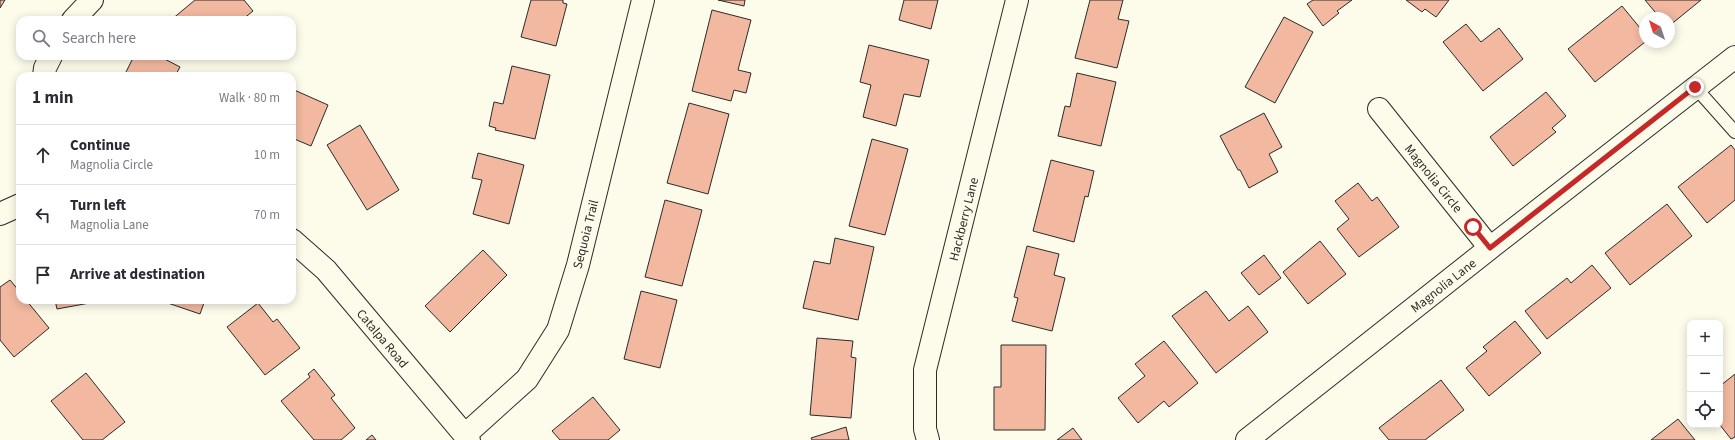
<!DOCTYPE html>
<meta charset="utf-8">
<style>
body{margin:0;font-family:"Source Sans 3",sans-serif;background:#f7f7f7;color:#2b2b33}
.controls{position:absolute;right:12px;bottom:12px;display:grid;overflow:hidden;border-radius:8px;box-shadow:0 2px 10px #0003}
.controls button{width:36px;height:36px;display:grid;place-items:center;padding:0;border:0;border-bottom:1px solid #e1e1e2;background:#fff;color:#2b2b33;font:20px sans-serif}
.compass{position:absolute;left:1639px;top:12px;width:36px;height:36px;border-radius:50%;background:#fff;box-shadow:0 2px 10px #0003;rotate:321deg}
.stop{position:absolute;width:12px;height:12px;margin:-9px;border:3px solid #c62828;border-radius:50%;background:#fff}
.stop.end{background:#c62828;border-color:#fff;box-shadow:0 1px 4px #0008}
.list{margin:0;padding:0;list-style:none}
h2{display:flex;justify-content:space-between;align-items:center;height:52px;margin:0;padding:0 16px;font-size:17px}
h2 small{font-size:13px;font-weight:400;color:#7c7c81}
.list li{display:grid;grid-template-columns:26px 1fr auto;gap:12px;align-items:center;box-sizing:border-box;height:60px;padding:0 16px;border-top:1px solid #e1e1e2}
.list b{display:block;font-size:15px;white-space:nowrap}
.list p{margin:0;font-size:13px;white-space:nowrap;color:#7c7c81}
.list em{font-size:13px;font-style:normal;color:#7c7c81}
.icon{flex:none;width:22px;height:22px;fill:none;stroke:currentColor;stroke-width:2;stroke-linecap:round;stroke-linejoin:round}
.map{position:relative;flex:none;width:1735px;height:440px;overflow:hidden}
.search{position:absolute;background:#fff;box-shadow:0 2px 10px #0003;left:16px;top:16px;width:280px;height:44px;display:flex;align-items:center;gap:10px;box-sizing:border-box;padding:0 14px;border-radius:12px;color:#7c7c81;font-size:15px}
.panel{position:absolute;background:#fff;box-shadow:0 2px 10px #0003;left:16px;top:72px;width:280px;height:232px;border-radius:12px}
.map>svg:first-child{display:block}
.building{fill:#f2b8a0;stroke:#2b2b2b}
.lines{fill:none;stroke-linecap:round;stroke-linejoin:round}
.lane-casing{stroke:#2b2b2b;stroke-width:14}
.street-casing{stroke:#2b2b2b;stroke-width:24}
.lane{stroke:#fdfbea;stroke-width:12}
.street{stroke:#fdfbea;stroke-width:22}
.route{stroke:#c62828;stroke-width:5}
.labels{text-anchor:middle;stroke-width:3;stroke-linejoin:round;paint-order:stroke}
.street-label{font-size:13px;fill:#2b2b2b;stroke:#fdfbea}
</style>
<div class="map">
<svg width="1735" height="440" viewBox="0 0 1735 440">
<rect width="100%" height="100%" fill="#fdfbea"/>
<!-- building -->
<path class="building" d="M0,0H5L0,8Z
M195,0H244L253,11L242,20H171Z
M531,0H563V3L567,4L556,46L521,37Z
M718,0H745L744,6Z
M904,0H938L931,29L899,20Z
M1090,0H1123L1118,19L1129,21L1117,68L1075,58Z
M1313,0H1352L1337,11L1339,13L1323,26L1307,4Z
M1406,0H1449L1436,17L1425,9L1422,12Z
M1645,0H1701L1669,26V18H1660Z
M1622,6L1645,34V42L1595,82L1568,49Z
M712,10L751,20L738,70L751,73L746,93L734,90L731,101L692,91Z
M1284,17L1313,32L1275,103L1245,87Z
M1466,24L1481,42L1499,28L1523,59L1483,91L1443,42Z
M869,45L929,60L920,97L904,94L896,126L863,117L871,85L860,82Z
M134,56H159L180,67L175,76H124Z
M512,66L550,75L535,139L495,130L496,128L489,126L494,102L503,104Z
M1077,73L1116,82L1101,146L1058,136L1065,106L1070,107Z
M292,89L328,105L311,146L292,138Z
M1546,92L1566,116L1552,128L1556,132L1513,166L1490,137Z
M689,103L729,114L708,194L667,183Z
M1264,113L1282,147L1269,154L1278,172L1249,188L1240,170H1238L1220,136Z
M360,125L399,190L367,210L327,145Z
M872,139L908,149L885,235L849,226Z
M1731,145L1735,150V200L1707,223L1678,187Z
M478,153L524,165L509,224L473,214L482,180L472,178Z
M1051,160L1094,171L1088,197L1085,196L1074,242L1033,231Z
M1358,183L1372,201L1377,197L1399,227L1359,257L1337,229L1349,219L1335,201Z
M665,200L702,210L682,286L645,277Z
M1667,204L1692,236L1630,285L1605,253Z
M835,238L874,247L858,320L803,308L814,261L830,264Z
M1320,241L1346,274L1308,304L1283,272Z
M1027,246L1059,254L1054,275L1065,278L1052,331L1012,321L1018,298L1014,297Z
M483,250L507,275L450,332L425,306Z
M1264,255L1281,278L1259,295L1241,273Z
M1592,265L1611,288L1547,339L1525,311L1567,278L1571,283Z
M10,280L20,292V300H26L49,328L14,357L0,340V287Z
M641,291L677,300L660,368L624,359Z
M1206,291L1229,321L1248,306L1268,332L1216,373L1172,316Z
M55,300H106L57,309Z
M159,300H205L200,314Z
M258,303L273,322L277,319L300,348L265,375L227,327Z
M1515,321L1541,353L1489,396L1466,368L1487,351L1483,347Z
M817,338L853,341L851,357L856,358L851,418L810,415Z
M1164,341L1198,383L1169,407L1164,401L1138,423L1118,398L1145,376L1135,364Z
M1001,345H1046L1045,430H994V387H1001Z
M314,369L335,395L331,398L355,428L341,440H314L281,401L310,377L308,374Z
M86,373L125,422L102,440H83L51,401Z
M1735,374V437L1731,439L1720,425V386Z
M1441,380L1464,410L1425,440H1389L1379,428Z
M593,397L620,430L608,440H560L552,431Z
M1678,419L1695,440H1651Z
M846,427L849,440H812L811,438Z
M1073,428L1082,440H1057Z
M372,435L376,440H366Z"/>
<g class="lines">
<defs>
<path id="lane" d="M1695,87L1735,132"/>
<path id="street" d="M73,20L92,0
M44,76L45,68L51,56
M1379,109L1490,248
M0,214L20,205
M292,240L326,270L469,440
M465,435L527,379L558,330L578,265L643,0
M928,440L925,429V370L1017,0
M1247,440L1490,248L1735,57"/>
</defs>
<!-- lane casing -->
<use href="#lane" class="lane-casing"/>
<!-- street casing -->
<use href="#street" class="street-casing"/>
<!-- lane -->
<use href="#lane" class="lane"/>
<!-- street -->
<use href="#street" class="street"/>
</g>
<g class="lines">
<!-- route -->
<path class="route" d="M1473,227L1490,248L1695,87"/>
</g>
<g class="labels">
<!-- street labels -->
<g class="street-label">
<text transform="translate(1434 178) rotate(51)" y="5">Magnolia Circle</text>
<text transform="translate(963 219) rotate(-76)" y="5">Hackberry Lane</text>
<text transform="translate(585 234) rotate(-76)" y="5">Sequoia Trail</text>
<text transform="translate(1443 285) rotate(-38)" y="5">Magnolia Lane</text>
<text transform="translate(383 338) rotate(50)" y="5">Catalpa Road</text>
</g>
</g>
</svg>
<div class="controls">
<button>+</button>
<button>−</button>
<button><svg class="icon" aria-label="locate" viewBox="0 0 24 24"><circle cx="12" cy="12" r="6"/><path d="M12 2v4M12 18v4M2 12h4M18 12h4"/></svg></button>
</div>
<svg class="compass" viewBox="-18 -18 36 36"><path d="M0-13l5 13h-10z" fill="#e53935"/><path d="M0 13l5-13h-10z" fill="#7c7c81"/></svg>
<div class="stop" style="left:1473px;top:227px"></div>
<div class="stop end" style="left:1695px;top:87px"></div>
<div class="search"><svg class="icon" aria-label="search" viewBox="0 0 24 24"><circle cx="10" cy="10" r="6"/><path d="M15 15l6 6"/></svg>Search here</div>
<section class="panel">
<h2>1 min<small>Walk · 80 m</small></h2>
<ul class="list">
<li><svg class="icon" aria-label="ahead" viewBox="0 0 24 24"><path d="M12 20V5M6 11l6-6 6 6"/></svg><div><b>Continue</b><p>Magnolia Circle</p></div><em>10 m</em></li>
<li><svg class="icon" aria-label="left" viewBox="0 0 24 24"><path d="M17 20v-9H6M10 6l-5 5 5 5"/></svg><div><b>Turn left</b><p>Magnolia Lane</p></div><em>70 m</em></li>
<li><svg class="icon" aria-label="arrive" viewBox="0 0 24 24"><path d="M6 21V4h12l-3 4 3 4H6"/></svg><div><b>Arrive at destination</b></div></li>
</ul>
</section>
</div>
